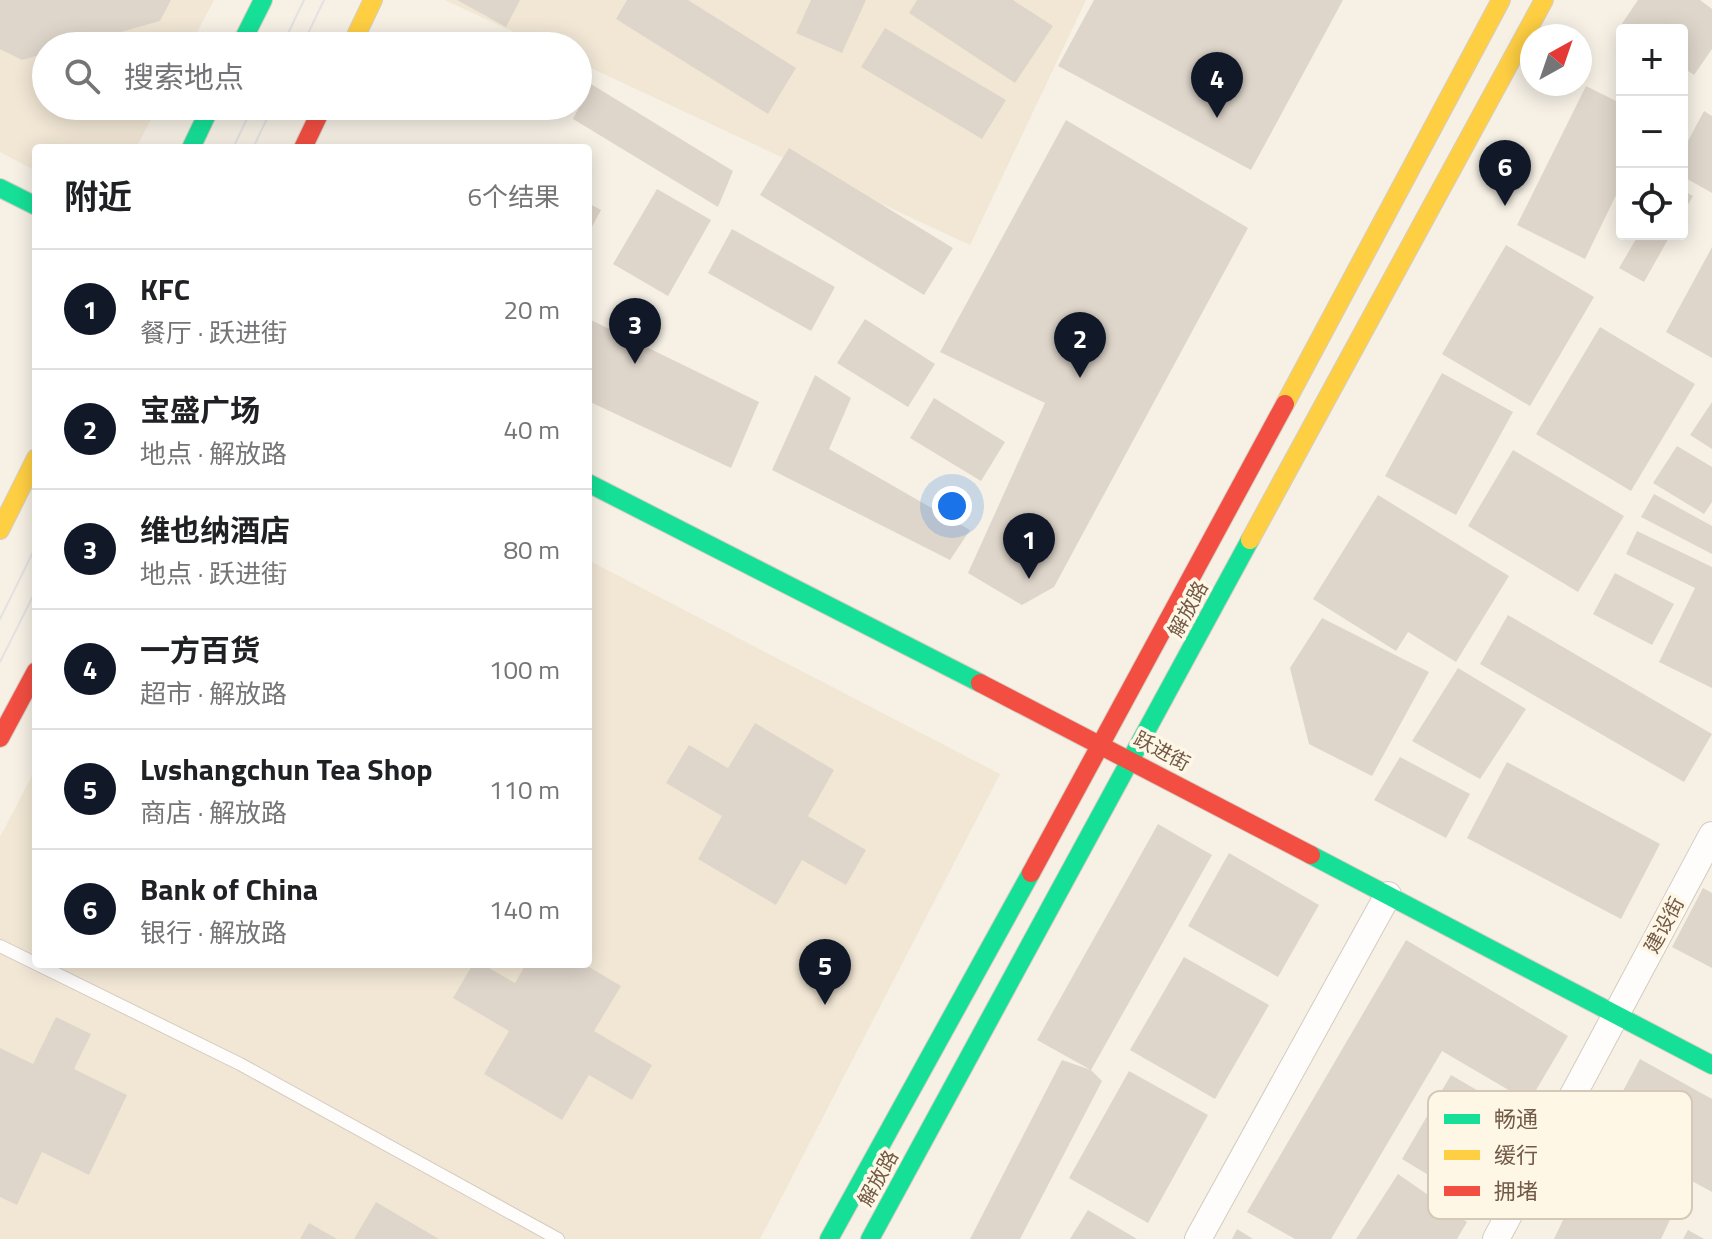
<!DOCTYPE html>
<html lang="zh">
<meta charset="utf-8">
<style>
body{margin:0;font-family:"Titillium Web","Noto Sans SC",sans-serif;background:#f6f6f6;color:#202124}
.controls{position:absolute;right:24px;top:24px;display:grid;overflow:hidden;border-radius:8px;box-shadow:0 4px 20px #0003}
.controls button{width:72px;height:72px;display:grid;place-items:center;padding:0;border:0;border-bottom:2px solid #e0e0e0;background:#fff;color:#202124;font:40px sans-serif}
.compass{position:absolute;left:1520px;top:24px;width:72px;height:72px;border-radius:50%;background:#fff;box-shadow:0 4px 20px #0003;rotate:40deg}
.you{position:absolute;left:952px;top:506px;width:28px;height:28px;margin:-20px;border:6px solid #fff;border-radius:50%;background:#1a73e8;box-shadow:0 0 0 12px #1a73e833}
.badge{display:grid;place-items:center;width:52px;height:52px;border-radius:50%;background:#111827;color:#fff;font-size:26px;font-weight:700}
.pin{position:absolute;translate:-50% -66px;filter:drop-shadow(0 2px 4px #0008)}
.pin::after{content:'';position:absolute;top:42px;width:28px;height:24px;background:inherit;clip-path:polygon(0 0,100% 0,50% 100%)}
.list{margin:0;padding:0;list-style:none}
h2{display:flex;justify-content:space-between;align-items:center;height:104px;margin:0;padding:0 32px;font-size:34px}
h2 small{font-size:26px;font-weight:400;color:#757577}
.list li{display:grid;grid-template-columns:52px 1fr auto;gap:24px;align-items:center;box-sizing:border-box;height:120px;padding:0 32px;border-top:2px solid #e0e0e0}
.list b{display:block;font-size:30px;white-space:nowrap}
.list p{margin:0;font-size:26px;white-space:nowrap;color:#757577}
.list em{font-size:26px;font-style:normal;color:#757577}
.icon{flex:none;width:44px;height:44px;fill:none;stroke:currentColor;stroke-width:2;stroke-linecap:round;stroke-linejoin:round}
.map{position:relative;flex:none;width:1712px;height:1239px;overflow:hidden}
.search{position:absolute;background:#fff;box-shadow:0 4px 20px #0003;left:32px;top:32px;width:560px;height:88px;display:flex;align-items:center;gap:20px;box-sizing:border-box;padding:0 28px;border-radius:44px;color:#757577;font-size:30px}
.panel{position:absolute;background:#fff;box-shadow:0 4px 20px #0003;left:32px;top:144px;width:560px;height:824px;border-radius:8px}
.map>svg:first-child{display:block}
.residential{fill:#f2e7d5}
.building{fill:#dfd6cb}
.lines{fill:none;stroke-linecap:round;stroke-linejoin:round}
.lane-casing{stroke:#d4cbc1;stroke-width:14}
.street-casing{stroke:#d4cbc1;stroke-width:28}
.fast-casing{stroke:#d6cdc2;stroke-width:20}
.slow-casing{stroke:#d6cdc2;stroke-width:20}
.jam-casing{stroke:#d6cdc2;stroke-width:20}
.lane{stroke:#fefdfb;stroke-width:12}
.street{stroke:#fefdfb;stroke-width:26}
.fast{stroke:#16e098;stroke-width:18}
.slow{stroke:#ffcf43;stroke-width:18}
.jam{stroke:#f24e42;stroke-width:18}
.tram{stroke:#e4e1e2;stroke-width:2}
.labels{text-anchor:middle;stroke-width:7;stroke-linejoin:round;paint-order:stroke}
.street-label{font-size:20px;fill:#725a47;stroke:#fff7e5}
.key{fill:#fff7e5;stroke:#d5c8b6;stroke-width:2}
.key-label{font-size:22px;fill:#725a47}
</style>
<div class="map">
<svg width="1712" height="1239" viewBox="0 0 1712 1239">
<rect width="100%" height="100%" fill="#f6f0e5"/>
<!-- residential -->
<path class="residential" d="M0,0H214L190,46H46V106H158L136,148H36V171L0,152Z
M445,0H1086L970,245L578,62V46H543Z
M588,560L1000,774L760,1239H0V837L36,768V964H588Z"/>
<!-- building -->
<path class="building" d="M0,0H171L160,21L71,46H46V53L22,60L0,49Z
M457,0H520L506,27Z
M627,0H688L796,68L768,114L616,19Z
M811,0H866L842,53L796,33Z
M917,0H1013L1053,26L1015,83L909,13Z
M1094,0H1343L1251,170L1058,66Z
M1638,0H1700L1712,9V49L1694,75L1682,67V30H1628L1621,25Z
M885,28L1006,100L982,139L861,67Z
M591,84L733,171L718,207L573,119Z
M1586,86L1622,104V183L1585,259L1517,225Z
M1704,111L1712,116V193L1682,176V152Z
M1066,120L1248,228L1054,587L1022,605L968,573L1045,403L940,352Z
M789,148L953,248L924,295L760,195Z
M657,189L711,220L668,296L613,264Z
M1682,190L1693,196L1682,215Z
M588,203L601,210L588,234Z
M732,229L835,287L811,331L708,273Z
M1639,234H1671L1644,282L1619,268Z
M1506,245L1594,297L1530,406L1442,354Z
M1712,247V358L1666,332Z
M865,319L935,364L908,407L837,363Z
M591,320L759,402L731,468L588,401V327Z
M1600,327L1695,384L1631,491L1536,434Z
M1442,373L1513,412L1456,515L1385,476Z
M815,375L851,398L829,449L970,530L950,560L772,470Z
M934,398L1005,442L981,481L910,438Z
M1712,402V449L1690,435Z
M1677,446L1712,467V502L1704,514L1653,483Z
M1513,450L1624,516L1578,592L1468,526Z
M1654,494L1712,526V554L1641,517Z
M1378,495L1509,576L1456,662L1408,632L1396,651L1313,599Z
M1637,531L1712,567V688L1659,662L1695,588L1626,554Z
M1615,573L1674,604L1652,645L1593,614Z
M1508,615L1712,734L1684,782L1480,664Z
M1322,618L1429,672L1372,776L1309,744L1290,668Z
M1458,668L1526,709L1480,779L1412,741Z
M755,723L834,770L808,816L866,850L846,885L802,860L776,905L698,859L722,816L666,783L689,745L728,768Z
M1400,757L1470,794L1446,838L1374,800Z
M1507,762L1660,844L1621,919L1467,838Z
M1158,824L1212,855L1091,1070L1102,1081L1020,1239H970L1062,1060L1091,1070L1037,1040Z
M1229,853L1319,905L1278,977L1188,926Z
M1703,888L1712,893V968L1672,947Z
M1406,940L1568,1036L1529,1102L1442,1051L1331,1239H1295L1247,1212Z
M1184,957L1269,1005L1215,1099L1130,1050Z
M473,964H482L515,983L526,964H584L621,986L594,1031L652,1065L632,1100L589,1075L562,1120L484,1074L509,1031L453,998Z
M56,1017L91,1034L74,1069L127,1095L89,1175L42,1152L17,1205L0,1197V1048L33,1064Z
M1640,1059L1712,1099V1192L1679,1174L1668,1196L1590,1153Z
M1129,1071L1208,1115L1148,1223L1069,1178Z
M1451,1075L1518,1114L1468,1199L1402,1159Z
M1587,1170L1674,1211L1661,1239H1554Z
M1398,1174L1467,1222L1457,1239H1356Z
M376,1202L439,1239H354Z
M1088,1210L1137,1239H1070Z
M309,1223L337,1239H300Z
M1237,1229L1253,1239H1232Z
M1688,1230L1704,1239H1683Z"/>
<g class="lines">
<defs>
<path id="lane" d="M0,946L240,1064L558,1239"/>
<path id="street" d="M1198,1239L1388,895
M1496,1239L1712,835"/>
<path id="fast" d="M240,46L263,0
M191,148L211,106
M0,188L36,206
M588,483L980,683
M1311,855L1712,1065
M829,1239L1031,873
M870,1239L1250,540"/>
<path id="slow" d="M351,46L373,0
M1285,404L1501,0
M0,530L36,458
M1250,540L1544,0"/>
<path id="jam" d="M303,148L323,106
M980,683L1311,855
M0,738L36,671
M1031,873L1285,404"/>
</defs>
<!-- lane casing -->
<use href="#lane" class="lane-casing"/>
<!-- street casing -->
<use href="#street" class="street-casing"/>
<!-- fast casing -->
<use href="#fast" class="fast-casing"/>
<!-- slow casing -->
<use href="#slow" class="slow-casing"/>
<!-- jam casing -->
<use href="#jam" class="jam-casing"/>
<!-- lane -->
<use href="#lane" class="lane"/>
<!-- street -->
<use href="#street" class="street"/>
<!-- fast -->
<use href="#fast" class="fast"/>
<!-- slow -->
<use href="#slow" class="slow"/>
<!-- jam -->
<use href="#jam" class="jam"/>
<!-- tram -->
<path class="tram" d="M282,46L304,0
M302,46L324,0
M233,148L253,106
M253,148L273,106
M0,619L36,546
M0,662L36,590"/>
</g>
<g class="labels">
<!-- street labels -->
<g class="street-label">
<text transform="translate(1188 609) rotate(-62)" y="7">解放路</text>
<text transform="translate(1162 751) rotate(28)" y="7">跃进街</text>
<text transform="translate(1664 925) rotate(-62)" y="7">建设街</text>
<text transform="translate(878 1178) rotate(-61)" y="7">解放路</text>
</g>
</g>
<!-- legend -->
<rect x="1428" y="1091" width="264" height="128" rx="12" class="key"/>
<rect x="1444" y="1114" width="36" height="10" fill="#16e098"/>
<rect x="1444" y="1150" width="36" height="10" fill="#ffcf43"/>
<rect x="1444" y="1186" width="36" height="10" fill="#f24e42"/>
<g class="key-label">
<text x="1494" y="1127">畅通</text>
<text x="1494" y="1163">缓行</text>
<text x="1494" y="1199">拥堵</text>
</g>
</svg>
<div class="controls">
<button>+</button>
<button>−</button>
<button><svg class="icon" aria-label="locate" viewBox="0 0 24 24"><circle cx="12" cy="12" r="6"/><path d="M12 2v4M12 18v4M2 12h4M18 12h4"/></svg></button>
</div>
<svg class="compass" viewBox="-18 -18 36 36"><path d="M0-13l5 13h-10z" fill="#e53935"/><path d="M0 13l5-13h-10z" fill="#757577"/></svg>
<div class="you"></div>
<div class="pin badge" style="left:1029px;top:579px">1</div>
<div class="pin badge" style="left:1080px;top:378px">2</div>
<div class="pin badge" style="left:635px;top:364px">3</div>
<div class="pin badge" style="left:1217px;top:118px">4</div>
<div class="pin badge" style="left:825px;top:1005px">5</div>
<div class="pin badge" style="left:1505px;top:206px">6</div>
<div class="search"><svg class="icon" aria-label="search" viewBox="0 0 24 24"><circle cx="10" cy="10" r="6"/><path d="M15 15l6 6"/></svg>搜索地点</div>
<section class="panel">
<h2>附近<small>6个结果</small></h2>
<ul class="list">
<li><span class="badge">1</span><div><b>KFC</b><p>餐厅 · 跃进街</p></div><em>20 m</em></li>
<li><span class="badge">2</span><div><b>宝盛广场</b><p>地点 · 解放路</p></div><em>40 m</em></li>
<li><span class="badge">3</span><div><b>维也纳酒店</b><p>地点 · 跃进街</p></div><em>80 m</em></li>
<li><span class="badge">4</span><div><b>一方百货</b><p>超市 · 解放路</p></div><em>100 m</em></li>
<li><span class="badge">5</span><div><b>Lvshangchun Tea Shop</b><p>商店 · 解放路</p></div><em>110 m</em></li>
<li><span class="badge">6</span><div><b>Bank of China</b><p>银行 · 解放路</p></div><em>140 m</em></li>
</ul>
</section>
</div>
